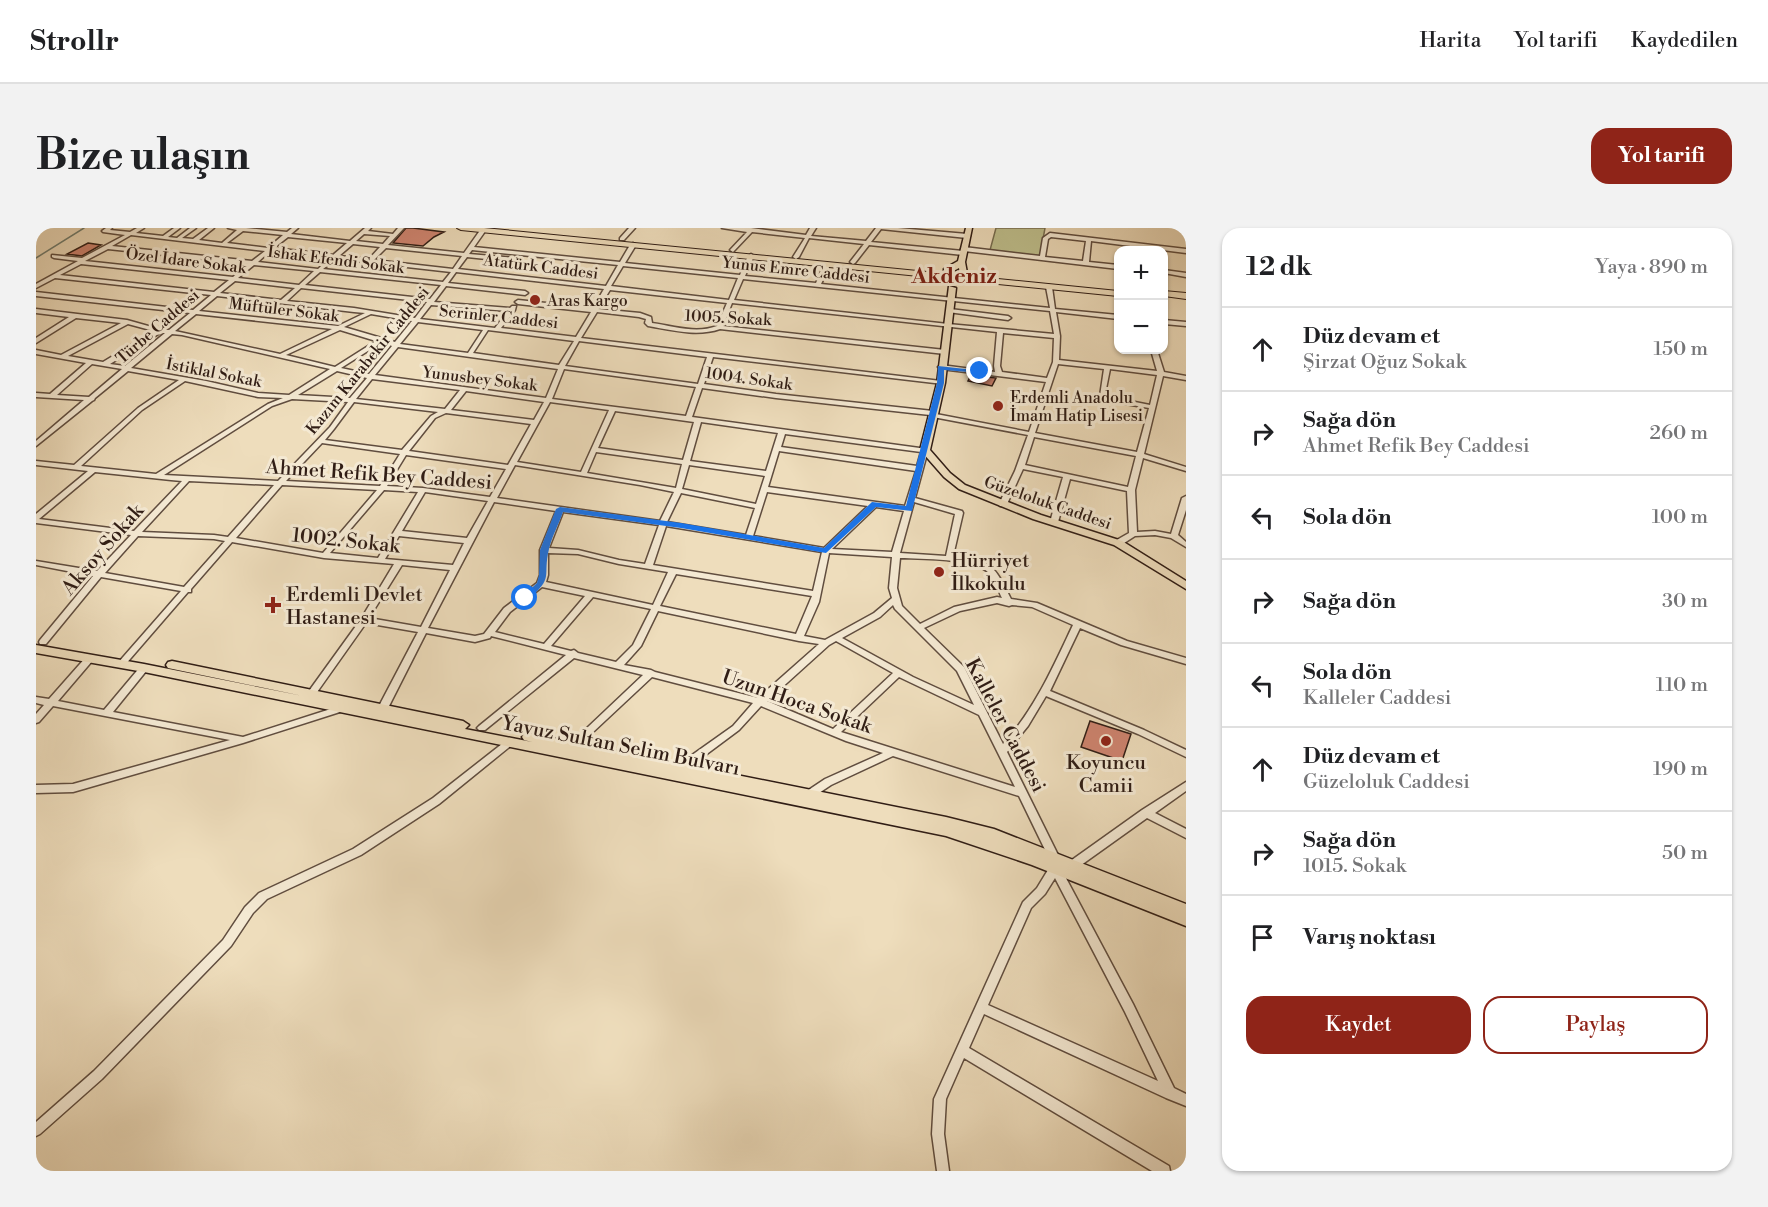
<!DOCTYPE html>
<html lang="tr">
<meta charset="utf-8">
<style>
body{margin:0;font-family:"Libre Bodoni",serif;background:#f2f2f2;color:#202124}
.controls{position:absolute;right:18px;top:18px;display:grid;overflow:hidden;border-radius:12px;box-shadow:0 2px 4px #0004}
.controls button{width:54px;height:54px;display:grid;place-items:center;padding:0;border:0;border-bottom:2px solid #e0e0e0;background:#fff;color:#202124;font:30px sans-serif}
.stop{position:absolute;width:18px;height:18px;margin:-14px;border:4px solid #1a73e8;border-radius:50%;background:#fff}
.stop.end{background:#1a73e8;border-color:#fff;box-shadow:0 2px 6px #0008}
.list{margin:0;padding:0;list-style:none}
h2{display:flex;justify-content:space-between;align-items:center;height:78px;margin:0;padding:0 24px;font-size:26px}
h2 small{font-size:20px;font-weight:400;color:#757577}
.list li{display:grid;grid-template-columns:39px 1fr auto;gap:18px;align-items:center;box-sizing:border-box;height:84px;padding:0 24px;border-top:2px solid #e0e0e0}
.list b{display:block;font-size:22px;white-space:nowrap}
.list p{margin:0;font-size:20px;white-space:nowrap;color:#757577}
.list em{font-size:20px;font-style:normal;color:#757577}
.actions{display:flex;gap:12px;padding:18px 24px}
.actions a{flex:1;padding:14px 0;border:2px solid #8f2418;border-radius:18px;text-align:center;font-size:21px;color:#8f2418}
.actions .main{background:#8f2418;color:#fff}
.icon{flex:none;width:33px;height:33px;fill:none;stroke:currentColor;stroke-width:2;stroke-linecap:round;stroke-linejoin:round}
.map{position:relative;flex:none;width:1150px;height:943px;overflow:hidden;border-radius:18px}
header{display:flex;align-items:center;gap:36px;box-sizing:border-box;height:84px;padding:0 30px;background:#fff;border-bottom:2px solid #e0e0e0}
header strong{font-size:28px}
nav{display:flex;gap:33px;margin-inline-start:auto;font-size:21px}
.intro{display:flex;align-items:center;justify-content:space-between;box-sizing:border-box;height:144px;padding:0 36px}
h1{margin:0;font-size:42px}
.button{padding:15px 27px;border-radius:18px;background:#8f2418;color:#fff;font-size:21px;font-weight:700}
main{display:flex;gap:36px;padding:0 36px}
aside{flex:1;background:#fff;border-radius:18px;box-shadow:0 2px 4px #0004}
.map>svg:first-child{display:block}
.green{fill:#bebf8d;stroke:#776e51;stroke-width:1.5}
.lines{fill:none;stroke-linecap:round;stroke-linejoin:round}
.stream{stroke:#707d70;stroke-width:1.5}
.building{fill:#cf8470;stroke:#301d15;stroke-width:1.5}
.minor-casing{stroke:#604d3f;stroke-width:3}
.major-casing{stroke:#301d15;stroke-width:3}
.highway-casing{stroke:#301d15;stroke-width:2}
.minor{fill:#f4e9d3;fill-rule:evenodd}
.major{fill:#eeddbc;fill-rule:evenodd}
.highway{fill:#eeddbc;fill-rule:evenodd}
.route{fill:#1a73e8}
.poi-dot{fill:#8f2418;stroke:#f4e9d3;stroke-width:2}
.labels{text-anchor:middle;stroke-width:6;stroke-linejoin:round;paint-order:stroke}
.far-street-label{font-size:16px;fill:#301d15;stroke:#f4e9d3}
.far-poi-label{font-size:16px;fill:#301d15;stroke:#f4e9d3;text-anchor:start}
.street-label{font-size:20px;fill:#301d15;stroke:#f4e9d3}
.poi-label{font-size:20px;fill:#301d15;stroke:#f4e9d3;text-anchor:start}
.far-district-label{font-size:22px;font-weight:bold;fill:#7a1f14;stroke:#f4e9d3}
</style>
<header>
<strong>Strollr</strong>
<nav><a>Harita</a><a>Yol tarifi</a><a>Kaydedilen</a></nav>
</header>
<div class="intro"><h1>Bize ulaşın</h1><a class="button">Yol tarifi</a></div>
<main>
<div class="map">
<svg width="1150" height="943" viewBox="0 0 1150 943">
<rect width="100%" height="100%" fill="#eeddbc"/>
<filter id="stains"><feTurbulence type="fractalNoise" baseFrequency=".00333" numOctaves="4"/><feColorMatrix values="0 0 0 0 .2 0 0 0 0 .09 0 0 0 0 .02 0 0 0 .5 -.17"/></filter>
<radialGradient id="worn" r=".72"><stop offset=".6" stop-color="#630" stop-opacity="0"/><stop offset="1" stop-color="#630" stop-opacity=".3"/></radialGradient>
<!-- green -->
<path class="green" d="M960,0H1009L1004,28L954,22Z"/>
<g class="lines">
<!-- stream -->
<path class="stream" d="M0,30L48,0"/>
</g>
<!-- building -->
<path class="building" d="M370,0H377L408,4L398,9L387,18L357,15Z
M52,15L65,17L46,28L31,26Z
M935,147L960,150L956,158L932,153Z
M1054,493L1095,506L1086,533L1045,519Z"/>
<g class="lines">
<defs>
<path id="minor" d="M70,0H76L74,2L94,4L101,0H108L100,5L127,8L138,0H144L132,9L141,10L154,0H160L146,10L157,11L172,0H178L163,12L186,15L201,2L192,0H210L251,4L256,0H262L255,6L314,13L329,0H335L332,3L357,6L362,0H368L352,17L428,25L445,1L447,0L450,2L438,19L584,34L594,17L597,15L600,17L589,35L704,47L712,28L715,26L718,28L709,48L780,55L788,37L791,35L794,37L785,56L1014,80L1010,59L1013,57L1016,59L1019,81L1082,87V91L1020,84L1024,108L1023,132L1121,143L1115,122H1121L1128,144L1150,148V152L1127,148L1108,226L1150,239V243L1107,230L1099,262L1101,304L1119,303L1135,306L1146,270L1150,268V282L1142,307L1150,314V319L1135,310L1119,307L1099,308L1085,317H1079V313L1093,305L1091,263L1034,251L1022,294L1018,296L1014,294L1027,249L987,241L971,276L970,278H964L963,276L979,243L992,207L897,189L894,187L740,170L666,160L656,189L891,221L892,222L879,270L926,283L927,285L917,328C956,331 959,339 975,371L1001,375L1091,413L1150,430V436L1085,417L1044,400L1014,463L1108,502L1150,522V529L1102,506L1010,468L992,498L971,524L1023,629L1022,632L1018,633L1014,632L983,568L857,528L795,557L777,569H771L769,566L771,563L789,551L847,525L810,513L725,478L703,502L648,543H642L640,540L642,537L697,498L717,475L616,449L540,520H534L532,518L534,516L607,447L538,430L449,502H443L441,500L443,498L530,427L455,408L454,410L439,414L390,405L352,480L347,483L342,480L382,404L330,395L279,467H273L272,465L273,463L325,391L358,336L288,330L196,314L155,361V364H152L88,438H82L81,436L145,363L65,349L10,416H4L3,414L4,412L57,348L0,337V333L61,343L95,307L0,295V286L52,243L0,237V233L38,237L102,180L143,152L92,143L59,170L58,172L56,173L0,218V213L48,172L0,169V165L14,166L50,135L0,126V122L25,127L85,95L40,90L0,115V110L33,89L0,85V81L91,92L123,101L133,102L154,85L0,68V64L157,82L175,67L19,50L0,60V56L42,33L18,30L16,29V27L46,30L89,7L67,4L66,3ZM207,3L247,7L232,20L191,15ZM328,6L354,8L347,16L320,13ZM95,7L229,23L216,33L76,18ZM252,9L311,15L297,27L238,20ZM317,16L344,19L333,31L303,28ZM350,20L426,28L417,41L338,32ZM72,21L212,36L197,49L49,33ZM436,22L582,37L570,58L422,41L431,29L480,34L483,32L480,30L433,26ZM234,23L294,30L282,41L222,34ZM300,31L415,44L407,54L287,41ZM45,36L193,52L178,64L24,47ZM218,37L278,43L263,57L202,50ZM587,38L702,50L693,72L575,58ZM284,44L405,57L394,71L269,57ZM420,44L568,61L557,80L482,72L479,74L482,76L555,84L540,109L465,100L479,82L480,78H476L474,80L398,74L410,58L489,67L492,65L489,63L412,55ZM707,51L1014,83L1018,106L912,96L698,72ZM199,53L259,60L245,72L184,65ZM265,60L391,74L379,90L318,80L251,73ZM574,62L691,75L681,98C660,106 637,98 616,95L615,89L604,85L562,81ZM181,68L318,84L329,85L302,98L163,83ZM696,75L961,104L958,138L959,144L905,137L902,139L905,141L1010,154L993,204L900,186L897,183L740,166L668,156L677,129L907,156L908,155L905,153L545,110L561,84L603,89L610,91L609,95L612,98C635,102 661,109 684,101L909,126L912,124L909,122L687,98ZM395,77L472,83L459,100L384,91ZM160,86L296,101L244,126L139,103ZM335,86L376,93L359,114L308,99ZM382,94L447,102L432,125L364,116ZM92,96L118,103L67,134L32,128ZM304,102L340,113L299,139L250,127ZM452,102L538,113L523,137L437,125ZM124,105H129L89,138L74,136ZM967,105L1018,110L1017,134L1011,150L966,144L964,138ZM136,106L146,107L294,141L253,167L222,165L170,153L95,140ZM543,113L671,129L662,156L529,138ZM346,114L356,118L333,146L305,140ZM362,119L522,141L510,170L339,147ZM56,136L86,141L53,169L21,167ZM1022,136L1068,141L1064,168L1072,173L1113,180L1101,224L999,205ZM528,141L660,159L650,188L516,171ZM1074,141L1121,147L1114,177L1074,169L1069,166ZM301,143L331,150L314,170L262,167ZM336,151L424,162L409,181L320,171ZM149,153L222,169L247,170L232,176L120,246L45,238L106,182ZM430,163L508,174L498,192L415,182ZM256,171L312,174L294,199L242,253L128,247L236,178ZM318,174L402,184L395,188L366,222L289,212L298,201ZM514,174L573,182L545,244L481,234ZM579,183L658,194L647,232L562,220ZM410,185L495,196L472,237L373,223L399,190ZM665,194L742,205L730,243L654,233ZM749,206L885,224L881,238L745,219ZM998,209L1100,228L1092,259L989,237ZM286,215L364,226L344,258L250,253ZM743,223L880,243L869,278L732,259ZM560,224L646,236L640,260L551,245ZM370,227L470,241L454,269L387,260L351,258ZM479,237L604,257L638,264L624,293L461,270ZM653,237L729,248L720,276L646,261ZM59,244L135,252L146,253L98,303L3,291ZM153,253L238,257L192,309L178,307L106,304ZM246,257L341,262L287,325L200,310ZM348,262L382,264L342,330L294,325ZM389,264L452,273L431,310L366,303ZM731,264L832,278L788,320L717,308ZM645,265L719,280L710,307L631,294ZM458,274L520,283L504,322V347L501,355L468,380L448,406L439,408L392,400ZM878,274L919,286L910,328L864,325ZM840,279L868,283L856,324L796,321ZM527,284L623,297L609,336L583,332L542,322L513,320ZM630,298L786,324L777,363L617,337ZM102,308L178,311L189,313L148,359L69,345ZM363,308L428,315L417,337L349,331ZM512,325L542,326L583,336L632,344L617,377L510,354L512,347ZM793,325L856,329L853,360L856,370L838,385L789,412L768,408L783,374ZM864,330C884,331 939,330 953,345C959,351 962,362 966,370L961,369L918,379L884,396L866,378L861,360ZM366,337L414,342L385,399L333,390ZM640,346L776,368L760,406L624,378ZM506,359L549,368L508,416L459,404L474,384ZM557,369L615,381L597,417L580,434L542,425L538,422L535,423L515,418ZM961,375L973,378L976,377L996,379L1037,397C1017,439 999,481 967,516L928,439L888,400L924,383ZM857,377L859,381L921,443L938,477L877,449L806,410L844,389ZM622,383L763,413L783,416L722,470L619,444L615,442L588,437L605,418ZM800,413L857,445L797,501L731,473L793,417ZM863,449L943,487L979,559L805,504Z
M593,0H599L588,12H584V10Z
M686,0H715L770,7L774,0H780L775,8L830,13L840,0H862L931,6L934,8L931,10L845,1L835,14L927,23L930,25L927,27L833,17L819,35L817,36L814,34L828,16L773,10L763,29L760,31L757,29L769,10L716,4L697,24L694,22L711,4Z
M1014,5L1150,21V25L1055,13L1053,34L1082,37V41L928,23L925,21L928,19L1004,28L1007,10ZM1015,9L1050,13L1047,33L1009,29L1012,11Z
M1128,42L1150,45V49L1128,45Z
M914,81L972,88L975,90L972,92L912,84L911,83Z
M1128,92L1150,94V98L1128,96Z
M54,427L58,430L57,432L22,473L68,482L105,438L108,437L112,440L111,442L77,484L207,509L304,478L309,481L307,483L207,515L37,564L0,565V557L37,556L194,512L17,478L3,494L0,495V486L8,477L0,475V469L13,471L51,428Z
M474,511L477,512L479,514L477,516L403,576L325,627L231,671L217,685L195,718L66,851L4,906L0,908V894L58,843L187,712L209,679L223,665L317,621L397,570L471,512Z
M1150,554V563L1119,585L1150,601V610L1111,590L1041,640L1037,641L1033,640L1032,637L1033,634L1106,582Z
M1019,636L1023,637L1097,776L1138,860L1150,866V878L1130,870L948,786L933,820L1133,938L1134,943H1116L928,830L910,871L908,906L913,943H901L896,906L898,871L987,674L1001,660L1015,637ZM1019,650L1089,784L1122,853L952,777L995,680L1009,666Z"/>
<path id="major" d="M930,0H936L929,34L931,45L924,47L923,40L914,45H908V41L922,33Z
M913,58L920,60L909,155L894,222L914,245L929,257L1005,287L1086,313L1150,353V361L1078,317L997,291L923,261L908,249L886,224L884,222L901,155Z
M0,417L108,436L267,468L132,440L130,437L132,434L136,433L427,493L433,497L429,501L496,514L488,512L486,509L488,506L492,505L910,589L958,601L1150,676V698L996,637L910,608L108,444L0,425Z"/>
<path id="highway" d="M421,0H448L1082,63V68L425,2Z
M1128,63L1150,65V71L1128,68Z"/>
</defs>
<!-- minor casing -->
<use href="#minor" class="minor-casing"/>
<!-- major casing -->
<use href="#major" class="major-casing"/>
<!-- highway casing -->
<use href="#highway" class="highway-casing"/>
<!-- minor -->
<use href="#minor" class="minor"/>
<!-- major -->
<use href="#major" class="major"/>
<!-- highway -->
<use href="#highway" class="highway"/>
</g>
<!-- route -->
<path class="route" d="M902,138L948,143L944,145L908,142V155L876,283L840,279L790,325L645,300L527,284C523,296 516,308 513,321C506,350 519,348 492,372L485,370L501,355L503,347L504,322L520,281L524,279L645,295L788,320L836,274L870,278L901,155Z"/>
<!-- markers -->
<g class="poi-dot">
<circle cx="499" cy="72" r="6"/>
<circle cx="962" cy="178" r="6"/>
<circle cx="903" cy="344" r="6"/>
<path d="M234 368h6v6h6v6h-6v6h-6v-6h-6v-6h6z"/>
<circle cx="1070" cy="513" r="6"/>
</g>
<g class="labels">
<!-- far-street labels -->
<g class="far-street-label">
<text transform="translate(300 31) rotate(7)" y="6">İshak Efendi Sokak</text>
<text transform="translate(150 32) rotate(7)" y="6">Özel İdare Sokak</text>
<text transform="translate(505 38) rotate(7)" y="6">Atatürk Caddesi</text>
<text transform="translate(760 41) rotate(6)" y="6">Yunus Emre Caddesi</text>
<text transform="translate(248 81) rotate(7)" y="6">Müftüler Sokak</text>
<text transform="translate(463 88) rotate(6)" y="6">Serinler Caddesi</text>
<text transform="translate(692 89) rotate(3)" y="6">1005. Sokak</text>
<text transform="translate(121 98) rotate(-41)" y="6">Türbe Caddesi</text>
<text transform="translate(331 132) rotate(-51)" y="6">Kazım Karabekir Caddesi</text>
<text transform="translate(178 144) rotate(11)" y="6">İstiklal Sokak</text>
<text transform="translate(444 150) rotate(7)" y="6">Yunusbey Sokak</text>
<text transform="translate(713 150) rotate(8)" y="6">1004. Sokak</text>
<text transform="translate(1012 274) rotate(19)" y="6">Güzeloluk Caddesi</text>
</g>
<!-- far-poi labels -->
<g class="far-poi-label">
<text x="511" y="78">Aras Kargo</text>
<text x="974" y="175">Erdemli Anadolu<tspan x="974" dy="18">İmam Hatip Lisesi</tspan></text>
</g>
<!-- street labels -->
<g class="street-label">
<text transform="translate(343 246) rotate(4)" y="7">Ahmet Refik Bey Caddesi</text>
<text transform="translate(310 312) rotate(6)" y="7">1002. Sokak</text>
<text transform="translate(66 321) rotate(-49)" y="7">Aksoy Sokak</text>
<text transform="translate(761 473) rotate(19)" y="7">Uzun Hoca Sokak</text>
<text transform="translate(970 497) rotate(62)" y="7">Kalleler Caddesi</text>
<text transform="translate(585 517) rotate(11)" y="7">Yavuz Sultan Selim Bulvarı</text>
</g>
<!-- poi labels -->
<g class="poi-label">
<text x="915" y="339">Hürriyet<tspan x="915" dy="23">İlkokulu</tspan></text>
<text x="250" y="373">Erdemli Devlet<tspan x="250" dy="23">Hastanesi</tspan></text>
<text x="1070" y="541" text-anchor="middle">Koyuncu<tspan x="1070" dy="23">Camii</tspan></text>
</g>
<!-- far-district labels -->
<g class="far-district-label">
<text x="918" y="55">Akdeniz</text>
</g>
</g>
<rect width="100%" height="100%" filter="url(#stains)"/>
<rect width="100%" height="100%" fill="url(#worn)"/>
</svg>
<div class="controls">
<button>+</button>
<button>−</button>
</div>
<div class="stop" style="left:489px;top:370px"></div>
<div class="stop end" style="left:944px;top:143px"></div>
</div>
<aside>
<h2>12 dk<small>Yaya · 890 m</small></h2>
<ul class="list">
<li><svg class="icon" aria-label="ahead" viewBox="0 0 24 24"><path d="M12 20V5M6 11l6-6 6 6"/></svg><div><b>Düz devam et</b><p>Şirzat Oğuz Sokak</p></div><em>150 m</em></li>
<li><svg class="icon" aria-label="right" viewBox="0 0 24 24"><path d="M7 20v-9h11M14 6l5 5-5 5"/></svg><div><b>Sağa dön</b><p>Ahmet Refik Bey Caddesi</p></div><em>260 m</em></li>
<li><svg class="icon" aria-label="left" viewBox="0 0 24 24"><path d="M17 20v-9H6M10 6l-5 5 5 5"/></svg><div><b>Sola dön</b></div><em>100 m</em></li>
<li><svg class="icon" aria-label="right" viewBox="0 0 24 24"><path d="M7 20v-9h11M14 6l5 5-5 5"/></svg><div><b>Sağa dön</b></div><em>30 m</em></li>
<li><svg class="icon" aria-label="left" viewBox="0 0 24 24"><path d="M17 20v-9H6M10 6l-5 5 5 5"/></svg><div><b>Sola dön</b><p>Kalleler Caddesi</p></div><em>110 m</em></li>
<li><svg class="icon" aria-label="ahead" viewBox="0 0 24 24"><path d="M12 20V5M6 11l6-6 6 6"/></svg><div><b>Düz devam et</b><p>Güzeloluk Caddesi</p></div><em>190 m</em></li>
<li><svg class="icon" aria-label="right" viewBox="0 0 24 24"><path d="M7 20v-9h11M14 6l5 5-5 5"/></svg><div><b>Sağa dön</b><p>1015. Sokak</p></div><em>50 m</em></li>
<li><svg class="icon" aria-label="arrive" viewBox="0 0 24 24"><path d="M6 21V4h12l-3 4 3 4H6"/></svg><div><b>Varış noktası</b></div></li>
</ul>
<div class="actions"><a class="main">Kaydet</a><a>Paylaş</a></div>
</aside>
</main>
